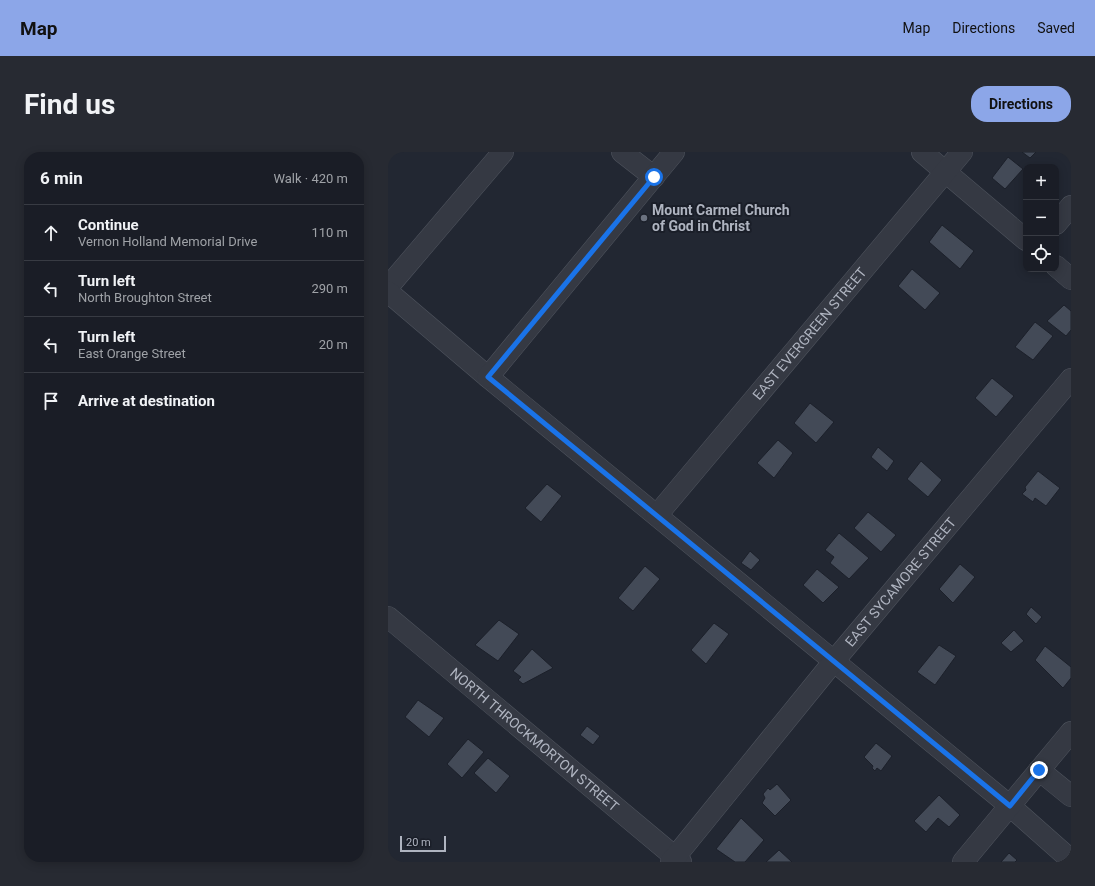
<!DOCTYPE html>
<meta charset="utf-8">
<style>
body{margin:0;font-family:Roboto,sans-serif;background:#272a32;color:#f1f3f6}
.controls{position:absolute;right:12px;top:12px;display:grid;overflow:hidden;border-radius:8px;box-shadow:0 2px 10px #0003}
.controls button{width:36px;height:36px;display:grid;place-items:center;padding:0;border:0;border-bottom:1px solid #383b43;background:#1a1d26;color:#f1f3f6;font:20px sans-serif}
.scale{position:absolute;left:12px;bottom:10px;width:46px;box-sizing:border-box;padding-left:4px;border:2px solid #afb4c0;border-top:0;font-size:11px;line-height:14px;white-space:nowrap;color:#afb4c0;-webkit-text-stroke:3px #1a1e28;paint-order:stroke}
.stop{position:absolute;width:12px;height:12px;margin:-9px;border:3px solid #1a73e8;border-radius:50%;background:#fff}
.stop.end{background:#1a73e8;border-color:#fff;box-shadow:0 1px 4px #0008}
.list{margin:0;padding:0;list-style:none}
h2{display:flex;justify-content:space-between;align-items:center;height:52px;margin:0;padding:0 16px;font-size:17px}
h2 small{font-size:13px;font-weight:400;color:#9fa2a7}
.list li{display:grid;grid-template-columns:26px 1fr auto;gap:12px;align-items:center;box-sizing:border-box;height:56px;padding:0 16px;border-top:1px solid #383b43}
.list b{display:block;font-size:15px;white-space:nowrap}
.list p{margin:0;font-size:13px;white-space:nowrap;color:#9fa2a7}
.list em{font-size:13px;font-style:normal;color:#9fa2a7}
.icon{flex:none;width:22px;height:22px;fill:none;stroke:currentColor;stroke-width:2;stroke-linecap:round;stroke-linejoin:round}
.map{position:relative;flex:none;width:683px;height:710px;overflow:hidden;border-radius:16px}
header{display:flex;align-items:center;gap:24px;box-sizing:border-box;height:56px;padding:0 20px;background:#8ca6e8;color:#111}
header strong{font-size:19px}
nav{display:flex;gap:22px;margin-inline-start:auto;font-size:14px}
.intro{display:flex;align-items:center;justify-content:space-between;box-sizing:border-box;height:96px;padding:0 24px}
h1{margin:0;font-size:28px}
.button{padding:10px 18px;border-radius:16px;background:#8ca6e8;color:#111;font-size:14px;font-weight:700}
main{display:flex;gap:24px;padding:0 24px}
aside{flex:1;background:#1a1d26;border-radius:16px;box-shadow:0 2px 10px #0003}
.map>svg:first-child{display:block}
.building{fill:#434a57;stroke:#1c202a}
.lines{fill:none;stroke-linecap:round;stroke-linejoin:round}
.minor-casing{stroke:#4f545e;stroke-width:22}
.minor{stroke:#353943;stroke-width:21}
.route{stroke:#1a73e8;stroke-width:5}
.worship-dot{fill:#6b7280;stroke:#1a1e28;stroke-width:1.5}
.labels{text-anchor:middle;stroke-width:4;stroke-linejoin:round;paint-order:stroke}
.poi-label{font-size:14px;font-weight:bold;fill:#afb4c0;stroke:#1a1e28;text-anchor:start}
.street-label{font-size:14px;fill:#afb4c0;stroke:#1a1e28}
</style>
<header>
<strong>Map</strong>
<nav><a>Map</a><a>Directions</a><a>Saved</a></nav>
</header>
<div class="intro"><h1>Find us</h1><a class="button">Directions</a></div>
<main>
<aside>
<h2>6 min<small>Walk · 420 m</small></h2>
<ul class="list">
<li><svg class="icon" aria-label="ahead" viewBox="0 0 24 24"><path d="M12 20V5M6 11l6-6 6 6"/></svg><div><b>Continue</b><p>Vernon Holland Memorial Drive</p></div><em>110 m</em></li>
<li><svg class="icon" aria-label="left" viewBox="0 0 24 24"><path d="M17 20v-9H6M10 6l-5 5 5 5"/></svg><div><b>Turn left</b><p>North Broughton Street</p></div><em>290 m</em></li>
<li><svg class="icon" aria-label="left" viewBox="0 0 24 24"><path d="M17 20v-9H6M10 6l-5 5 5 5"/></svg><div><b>Turn left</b><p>East Orange Street</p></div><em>20 m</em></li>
<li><svg class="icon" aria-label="arrive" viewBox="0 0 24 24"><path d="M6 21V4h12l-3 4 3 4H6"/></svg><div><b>Arrive at destination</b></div></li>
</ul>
</aside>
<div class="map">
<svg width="683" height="710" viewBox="0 0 683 710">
<rect width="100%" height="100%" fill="#222732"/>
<!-- building -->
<path class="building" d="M634,0H648L642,6Z
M620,5L635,17L617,37L604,26Z
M554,73L586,99L572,117L541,90Z
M524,117L552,141L537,158L510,134Z
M676,153L683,159V178L678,184L659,169Z
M647,170L665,184L645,208L627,195Z
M604,226L626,244L608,265L587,246Z
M422,251L446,270L428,291L406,271Z
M390,288L405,301L386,326L369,311Z
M490,295L506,309L499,319L483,305Z
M533,309L554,328L540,345L519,327Z
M650,319L672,336L658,354L647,346L645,350L634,342L638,338L637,335Z
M159,332L174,344L153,370L137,356Z
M480,360L508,383L493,400L466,376Z
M451,381L481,406L461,427L442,411L446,405L437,398Z
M362,399L372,408L363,418L353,411Z
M572,412L587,425L565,451L551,437Z
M257,414L272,427L245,459L230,446Z
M429,417L451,435L435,451L415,433Z
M643,455L654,465L648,472L638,462Z
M111,468L131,482L110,509L87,493Z
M326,471L341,482L318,512L303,498Z
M626,478L636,489L623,500L613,491Z
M551,493L568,504L547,533L529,520Z
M657,494L683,515V526L675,536L647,508Z
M144,497L165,516L135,532L130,528L133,525L125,519Z
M30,548L56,566L41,585L17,565Z
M199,574L212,584L205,593L192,583Z
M80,587L96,600L74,626L59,612Z
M488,591L504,604L493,619L489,616L487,619L484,616L485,614L476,605Z
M100,606L122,624L108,641L86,621Z
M389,632L403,648L387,664L374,651L377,646L375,642L380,636L382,638Z
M551,643L572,663L561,675L550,666L538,680L526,669Z
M353,666L376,688L357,710H347L328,697Z
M391,698L404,710H378Z
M621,701L629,708L627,710H613Z"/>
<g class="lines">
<defs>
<g id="minor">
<path d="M234,0L266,25"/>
<path d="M534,0L638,88"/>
<path d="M668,72L683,54"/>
<path d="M668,114L683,127"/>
<path d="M0,135L115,0"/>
<path d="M0,140L100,225L622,654L683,708"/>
<path d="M100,225L286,0"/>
<path id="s1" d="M269,363L574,0"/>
<path id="s2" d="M0,465L293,710"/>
<path d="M651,618L683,644"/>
<path id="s3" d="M283,710L446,509L683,227"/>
<path d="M575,710L683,580"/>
</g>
</defs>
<!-- minor casing -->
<use href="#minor" class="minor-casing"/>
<!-- minor -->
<use href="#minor" class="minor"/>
</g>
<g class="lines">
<!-- route -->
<path class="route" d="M266,25L100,225L622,654L651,618"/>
</g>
<!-- markers -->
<circle class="worship-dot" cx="256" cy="66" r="4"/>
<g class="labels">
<!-- poi labels -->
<g class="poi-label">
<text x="264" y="63">Mount Carmel Church<tspan x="264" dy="16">of God in Christ</tspan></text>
</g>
<!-- street labels -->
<g class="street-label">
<text dy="5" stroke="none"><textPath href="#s1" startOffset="237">EAST EVERGREEN STREET</textPath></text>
<text dy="5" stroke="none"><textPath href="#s3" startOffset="362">EAST SYCAMORE STREET</textPath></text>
<text dy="5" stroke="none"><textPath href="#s2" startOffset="191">NORTH THROCKMORTON STREET</textPath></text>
</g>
</g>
</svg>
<div class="controls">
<button>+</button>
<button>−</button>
<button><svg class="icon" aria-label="locate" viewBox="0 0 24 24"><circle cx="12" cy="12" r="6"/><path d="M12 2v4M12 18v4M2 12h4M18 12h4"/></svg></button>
</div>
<div class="scale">20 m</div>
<div class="stop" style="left:266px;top:25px"></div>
<div class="stop end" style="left:651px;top:618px"></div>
</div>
</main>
